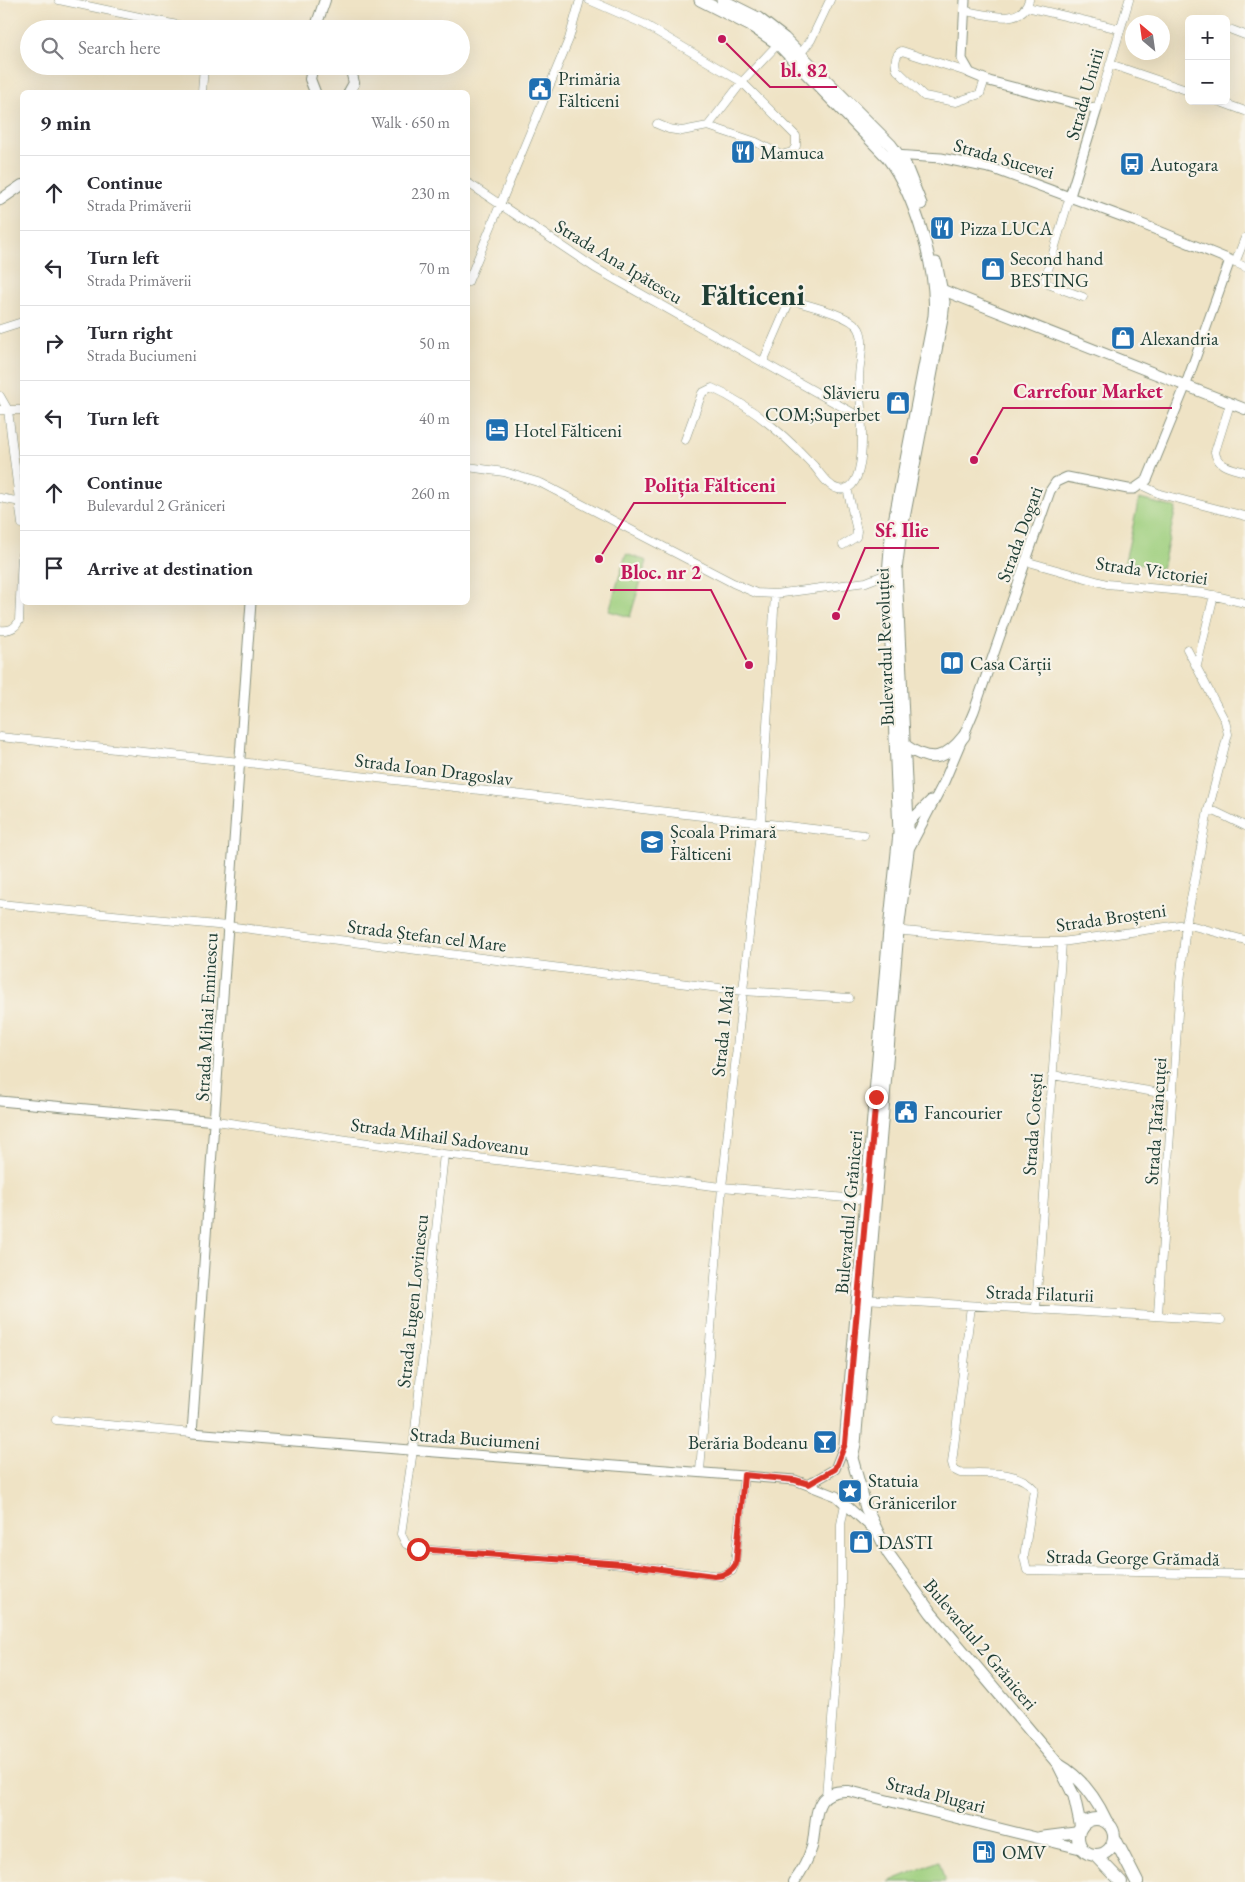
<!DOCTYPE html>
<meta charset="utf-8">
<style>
body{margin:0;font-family:"EB Garamond",serif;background:#f7f7f7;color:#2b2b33}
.controls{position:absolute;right:15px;top:15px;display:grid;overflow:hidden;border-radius:8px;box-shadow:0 5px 20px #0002}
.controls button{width:45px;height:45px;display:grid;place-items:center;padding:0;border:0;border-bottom:1px solid #e1e1e2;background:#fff;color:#2b2b33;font:25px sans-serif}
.compass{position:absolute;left:1125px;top:15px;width:45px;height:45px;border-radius:50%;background:#fff;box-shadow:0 5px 20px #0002;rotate:331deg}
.stop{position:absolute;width:15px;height:15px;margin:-11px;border:4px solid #d93025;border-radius:50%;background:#fff}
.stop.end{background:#d93025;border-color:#fff;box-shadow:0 1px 5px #0008}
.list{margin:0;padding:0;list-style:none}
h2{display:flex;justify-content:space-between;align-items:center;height:65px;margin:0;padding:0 20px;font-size:21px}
h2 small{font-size:16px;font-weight:400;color:#7c7c81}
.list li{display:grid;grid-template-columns:32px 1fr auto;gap:15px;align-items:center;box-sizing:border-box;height:75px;padding:0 20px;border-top:1px solid #e1e1e2}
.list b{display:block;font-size:19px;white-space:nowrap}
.list p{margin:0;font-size:16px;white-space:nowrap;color:#7c7c81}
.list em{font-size:16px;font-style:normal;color:#7c7c81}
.icon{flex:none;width:28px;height:28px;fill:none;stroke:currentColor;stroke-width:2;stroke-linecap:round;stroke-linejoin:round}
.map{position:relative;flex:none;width:1245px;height:1882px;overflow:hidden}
.search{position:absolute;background:#fff;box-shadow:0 5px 20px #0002;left:20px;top:20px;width:450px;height:55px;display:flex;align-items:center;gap:12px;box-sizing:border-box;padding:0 18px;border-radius:28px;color:#7c7c81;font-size:19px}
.panel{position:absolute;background:#fff;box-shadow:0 5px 20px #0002;left:20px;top:90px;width:450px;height:515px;border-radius:8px}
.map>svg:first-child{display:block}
.green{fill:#9ecf7e;stroke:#5e8659}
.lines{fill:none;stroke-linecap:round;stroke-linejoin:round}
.minor-casing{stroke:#87907c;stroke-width:9}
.tertiary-casing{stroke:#87907c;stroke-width:11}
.secondary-casing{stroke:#87907c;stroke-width:12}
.primary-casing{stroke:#87907c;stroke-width:13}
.trunk-casing{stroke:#87907c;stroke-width:14}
.minor{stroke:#fff;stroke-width:8}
.tertiary{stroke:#fff;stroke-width:9}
.secondary{stroke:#fff;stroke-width:10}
.primary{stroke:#fff;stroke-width:11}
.trunk{stroke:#fff;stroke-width:12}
.route{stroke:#d93025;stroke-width:6}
.labels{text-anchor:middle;stroke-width:4.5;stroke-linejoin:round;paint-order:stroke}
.poi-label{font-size:19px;fill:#1f3d34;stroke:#f7f3e8;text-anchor:start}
.street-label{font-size:19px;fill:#1f3d34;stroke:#f7f3e8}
.town-label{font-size:29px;font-weight:bold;fill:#1f3d34;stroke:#f7f3e8}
.leader{fill:none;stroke:#c2185b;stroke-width:2}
.callout-dot{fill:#c2185b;stroke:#f7f3e8;stroke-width:2}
.callout-label{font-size:20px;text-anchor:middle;font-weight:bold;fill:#c2185b;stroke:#f7f3e8;stroke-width:4.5;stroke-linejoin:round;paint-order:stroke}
</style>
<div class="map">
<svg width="1245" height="1882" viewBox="0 0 1245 1882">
<rect width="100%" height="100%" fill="#f7f3e8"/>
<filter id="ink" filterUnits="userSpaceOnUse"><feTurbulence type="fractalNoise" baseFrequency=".02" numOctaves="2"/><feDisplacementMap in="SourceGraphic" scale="10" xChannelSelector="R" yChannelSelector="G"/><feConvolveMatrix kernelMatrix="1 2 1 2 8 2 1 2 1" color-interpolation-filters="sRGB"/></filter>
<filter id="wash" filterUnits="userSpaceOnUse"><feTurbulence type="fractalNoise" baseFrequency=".0096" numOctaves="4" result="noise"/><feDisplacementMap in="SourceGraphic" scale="20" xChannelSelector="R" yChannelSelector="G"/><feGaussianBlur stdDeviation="1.12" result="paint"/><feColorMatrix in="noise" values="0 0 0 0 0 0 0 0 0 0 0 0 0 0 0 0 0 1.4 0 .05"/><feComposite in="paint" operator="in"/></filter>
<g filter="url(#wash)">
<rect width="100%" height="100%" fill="#efe3c5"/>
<!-- green -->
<path class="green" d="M1139,499L1176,508L1162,569L1125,561Z
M626,554L647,561L630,617L609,611Z
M939,1861L945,1882H888Z"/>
</g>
<g filter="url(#ink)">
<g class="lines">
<defs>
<path id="minor" d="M59,0L196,29
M589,0L644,24L742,82L796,136V146L792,152L781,155L756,142L708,126L682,131L669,129L657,124
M1027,7L1120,29
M965,11C986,14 1022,27 1029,0
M1232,30L1245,35
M801,53L811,40L830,0
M1110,64L1189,91
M970,73L902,51C895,54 894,64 897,70L924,96L956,102L980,94L985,79
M202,92L204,66
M1218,101L1245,111
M1097,109L1129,0
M708,126L742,82L778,44
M468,183L595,268L862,418
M1070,196L1045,280L1048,284L1083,297
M1232,261L1245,267
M1235,263L1245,238
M468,282L569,39L580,0
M0,329L22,322
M0,396L8,410L22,524
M1230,404L1215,452C1217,467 1232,468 1245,472
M0,410H22
M685,440L702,393L712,388C750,405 785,435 814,466C820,473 828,487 838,489C874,497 859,396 859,378C859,363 866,342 859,329C852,315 806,305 790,300L763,362
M468,467L504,472L541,483L733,583L756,593L775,594L866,582L892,572
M1141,485L1160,494L1245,516
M0,498L21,502
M843,545L856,537L857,531L847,488
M1025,561L1107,584L1203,593L1245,603
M0,630C9,631 15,629 19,621L22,554
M1197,665L1214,595
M0,737L240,762L864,835
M1208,811L1216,812L1245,826
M0,904L227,926L743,991L849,998
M894,930L1022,942H1062L1186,924L1245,940
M1052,1075L1173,1095
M216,1121L444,1154L722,1187L869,1200
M444,1154L413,1450L401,1534L406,1544L418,1549L622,1564L720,1576L732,1571L735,1564L744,1475
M864,1299L1221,1320
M971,1306L952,1463L954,1470L960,1473C983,1474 1018,1469 1034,1489L1024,1557L1027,1570L1245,1574
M1036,1308L1062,942
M1158,1314L1180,983L1186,924L1208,811L1228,734L1225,721L1187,649
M56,1420L192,1433
M700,1471L722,1187L761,823L775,594
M826,1796L841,1605V1524L845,1504"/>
<path id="tertiary" d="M965,0L962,59L970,73L989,81L1097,109L1070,196
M894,155L941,158L994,169L1137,222L1230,260L1185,387L1147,480L1134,489H1128L1067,477L1056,482L1050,491L974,711L944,782L909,849
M251,602L192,1433L795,1480L836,1496L874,1530
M905,826L931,800
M0,1101L216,1121
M809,1484L835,1469L845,1444"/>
<path id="secondary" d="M315,29L325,0
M313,66L310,79L315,92
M349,92L354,83L350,66
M0,200L22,185
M935,287L1245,409
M1040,1837L1079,1832
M794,1882C802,1871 808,1860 812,1847C818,1820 810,1789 849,1791L1082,1849"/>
<path id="primary" d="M700,0L753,27L778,44L887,157C915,194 938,271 934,316L891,537L888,574L899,833L889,930L845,1444L852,1458L866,1508L888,1553L931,1613L1058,1764L1074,1796L1081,1828
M722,0L758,18L784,38L891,145L905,164L921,204
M906,746C931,764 946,759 964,736
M852,1458L855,1444L898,931L908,851V823L896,570L900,539L942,319L944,302L936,263
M1058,1764C1081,1777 1096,1798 1107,1822"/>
<path id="trunk" d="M1078 1837a18 18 0 1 1 36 0a18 18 0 1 1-36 0Z
M1115,1839L1137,1882
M1095,1855L1121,1882"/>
</defs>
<!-- minor casing -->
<use href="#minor" class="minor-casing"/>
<!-- tertiary casing -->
<use href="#tertiary" class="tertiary-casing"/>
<!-- secondary casing -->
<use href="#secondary" class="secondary-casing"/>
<!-- primary casing -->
<use href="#primary" class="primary-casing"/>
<!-- trunk casing -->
<use href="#trunk" class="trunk-casing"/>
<!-- minor -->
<use href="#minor" class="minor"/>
<!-- tertiary -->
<use href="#tertiary" class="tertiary"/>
<!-- secondary -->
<use href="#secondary" class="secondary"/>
<!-- primary -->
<use href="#primary" class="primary"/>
<!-- trunk -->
<use href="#trunk" class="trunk"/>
</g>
</g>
<g class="lines" filter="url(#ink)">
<!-- route -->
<path class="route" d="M418,1549L622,1564L714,1576C724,1576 731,1573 736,1564L744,1475L795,1480L809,1484L835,1469L845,1444L876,1097"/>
</g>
<!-- icons -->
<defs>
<symbol id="civic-square" viewBox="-11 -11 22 22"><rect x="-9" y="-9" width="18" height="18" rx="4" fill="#1f6fb2" stroke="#f7f3e8"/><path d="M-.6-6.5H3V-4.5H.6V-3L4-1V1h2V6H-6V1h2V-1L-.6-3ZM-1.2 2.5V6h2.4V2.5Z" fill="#fff"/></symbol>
<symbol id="restaurant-square" viewBox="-11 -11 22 22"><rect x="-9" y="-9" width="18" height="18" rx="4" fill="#1f6fb2" stroke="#f7f3e8"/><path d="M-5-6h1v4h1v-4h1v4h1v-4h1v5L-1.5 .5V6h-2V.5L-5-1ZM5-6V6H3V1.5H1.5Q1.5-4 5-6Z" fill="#fff"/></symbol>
<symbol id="bus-square" viewBox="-11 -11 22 22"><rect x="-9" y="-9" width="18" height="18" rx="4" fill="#1f6fb2" stroke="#f7f3e8"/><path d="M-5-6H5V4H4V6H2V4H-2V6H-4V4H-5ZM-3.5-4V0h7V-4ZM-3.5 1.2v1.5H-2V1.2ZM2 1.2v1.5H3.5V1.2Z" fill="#fff"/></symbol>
<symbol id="shop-square" viewBox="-11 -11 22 22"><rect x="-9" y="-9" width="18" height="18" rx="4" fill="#1f6fb2" stroke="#f7f3e8"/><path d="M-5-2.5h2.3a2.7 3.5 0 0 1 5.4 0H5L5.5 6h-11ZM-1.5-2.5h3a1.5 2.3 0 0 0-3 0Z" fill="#fff"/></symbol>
<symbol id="hotel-square" viewBox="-11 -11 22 22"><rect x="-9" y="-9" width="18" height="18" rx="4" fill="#1f6fb2" stroke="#f7f3e8"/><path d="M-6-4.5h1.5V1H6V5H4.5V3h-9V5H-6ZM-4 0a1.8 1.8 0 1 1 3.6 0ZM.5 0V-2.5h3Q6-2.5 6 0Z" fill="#fff"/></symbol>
<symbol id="library-square" viewBox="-11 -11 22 22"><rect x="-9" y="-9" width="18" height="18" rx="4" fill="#1f6fb2" stroke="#f7f3e8"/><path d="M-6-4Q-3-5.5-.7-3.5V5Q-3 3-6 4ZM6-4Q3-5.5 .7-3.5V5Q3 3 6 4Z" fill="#fff"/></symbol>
<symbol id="school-square" viewBox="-11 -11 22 22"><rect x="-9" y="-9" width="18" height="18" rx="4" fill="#1f6fb2" stroke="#f7f3e8"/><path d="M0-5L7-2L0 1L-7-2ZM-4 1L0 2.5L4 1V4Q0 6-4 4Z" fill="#fff"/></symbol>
<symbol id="bar-square" viewBox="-11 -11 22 22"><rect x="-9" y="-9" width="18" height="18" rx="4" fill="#1f6fb2" stroke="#f7f3e8"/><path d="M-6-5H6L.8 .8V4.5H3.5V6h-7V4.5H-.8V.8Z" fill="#fff"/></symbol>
<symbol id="sight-square" viewBox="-11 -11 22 22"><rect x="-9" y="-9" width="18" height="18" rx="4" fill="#1f6fb2" stroke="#f7f3e8"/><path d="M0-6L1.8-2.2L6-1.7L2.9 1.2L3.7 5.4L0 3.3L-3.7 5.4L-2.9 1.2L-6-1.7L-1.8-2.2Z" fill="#fff"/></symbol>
<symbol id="fuel-square" viewBox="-11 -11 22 22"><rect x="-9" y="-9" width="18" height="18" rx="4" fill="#1f6fb2" stroke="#f7f3e8"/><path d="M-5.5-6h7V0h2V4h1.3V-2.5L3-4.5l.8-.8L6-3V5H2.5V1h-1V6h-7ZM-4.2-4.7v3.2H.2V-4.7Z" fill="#fff"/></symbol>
</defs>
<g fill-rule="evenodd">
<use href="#civic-square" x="526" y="75" width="28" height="28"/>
<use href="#restaurant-square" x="729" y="138" width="28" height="28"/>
<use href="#bus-square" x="1118" y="150" width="28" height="28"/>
<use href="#restaurant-square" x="928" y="214" width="28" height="28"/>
<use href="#shop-square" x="979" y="255" width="28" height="28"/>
<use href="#shop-square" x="1109" y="324" width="28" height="28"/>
<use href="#shop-square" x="884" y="389" width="28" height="28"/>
<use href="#hotel-square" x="483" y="416" width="28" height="28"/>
<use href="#library-square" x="938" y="649" width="28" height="28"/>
<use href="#school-square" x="638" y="828" width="28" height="28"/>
<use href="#civic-square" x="892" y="1098" width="28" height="28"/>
<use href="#bar-square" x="811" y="1428" width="28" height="28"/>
<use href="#sight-square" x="836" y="1477" width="28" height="28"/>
<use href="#shop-square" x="847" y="1528" width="28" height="28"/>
<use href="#fuel-square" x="970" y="1838" width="28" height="28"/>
</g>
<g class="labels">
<!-- poi labels -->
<g class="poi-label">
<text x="558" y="85">Primăria<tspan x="558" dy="22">Fălticeni</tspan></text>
<text x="760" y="159">Mamuca</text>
<text x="1150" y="171">Autogara</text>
<text x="960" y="235">Pizza LUCA</text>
<text x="1010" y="265">Second hand<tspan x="1010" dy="22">BESTING</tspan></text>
<text x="1140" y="345">Alexandria</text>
<text x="880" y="399" text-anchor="end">Slăvieru<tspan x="880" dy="22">COM;Superbet</tspan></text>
<text x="514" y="437">Hotel Fălticeni</text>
<text x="970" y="670">Casa Cărții</text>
<text x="670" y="838">Școala Primară<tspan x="670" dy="22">Fălticeni</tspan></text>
<text x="924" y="1119">Fancourier</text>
<text x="808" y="1449" text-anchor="end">Berăria Bodeanu</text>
<text x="868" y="1487">Statuia<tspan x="868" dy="22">Grănicerilor</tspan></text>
<text x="878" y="1549">DASTI</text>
<text x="1002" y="1859">OMV</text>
</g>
<!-- street labels -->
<g class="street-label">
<text transform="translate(1084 94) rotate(-74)" y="7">Strada Unirii</text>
<text transform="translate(1004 158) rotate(16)" y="7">Strada Sucevei</text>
<text transform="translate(619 261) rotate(31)" y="7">Strada Ana Ipătescu</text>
<text transform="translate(1019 534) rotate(-70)" y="7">Strada Dogari</text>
<text transform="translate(1152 570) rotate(8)" y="7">Strada Victoriei</text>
<text transform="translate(884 647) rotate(-92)" y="7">Bulevardul Revoluției</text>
<text transform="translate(434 769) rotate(7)" y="7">Strada Ioan Dragoslav</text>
<text transform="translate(1111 917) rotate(-8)" y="7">Strada Broșteni</text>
<text transform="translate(427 935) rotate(7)" y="7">Strada Ștefan cel Mare</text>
<text transform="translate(206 1017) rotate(-87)" y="7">Strada Mihai Eminescu</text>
<text transform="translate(722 1031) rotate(-84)" y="7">Strada 1 Mai</text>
<text transform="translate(1155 1121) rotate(-86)" y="7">Strada Țărăncuței</text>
<text transform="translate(1032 1124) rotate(-86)" y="7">Strada Cotești</text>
<text transform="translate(440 1136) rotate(8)" y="7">Strada Mihail Sadoveanu</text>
<text transform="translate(848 1212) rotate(-85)" y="7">Bulevardul 2 Grăniceri</text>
<text transform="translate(1040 1293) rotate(2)" y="7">Strada Filaturii</text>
<text transform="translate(412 1301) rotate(-84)" y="7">Strada Eugen Lovinescu</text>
<text transform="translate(475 1438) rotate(4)" y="7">Strada Buciumeni</text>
<text transform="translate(1133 1557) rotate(1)" y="7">Strada George Grămadă</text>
<text transform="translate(981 1644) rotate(50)" y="7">Bulevardul 2 Grăniceri</text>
<text transform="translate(936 1794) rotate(14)" y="7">Strada Plugari</text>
</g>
<!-- town labels -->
<g class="town-label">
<text x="753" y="305">Fălticeni</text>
</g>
</g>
<!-- callouts -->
<path class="leader" d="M722 39L770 87H837M974 460L1003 408H1172M599 559L634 503H786M836 616L865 548H939M749 665L711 590H610"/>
<g class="callout-dot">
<circle cx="722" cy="39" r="5"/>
<circle cx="974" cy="460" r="5"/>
<circle cx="599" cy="559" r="5"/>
<circle cx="836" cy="616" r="5"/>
<circle cx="749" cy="665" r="5"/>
</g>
<g class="callout-label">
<text x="804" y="77">bl. 82</text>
<text x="1088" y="398">Carrefour Market</text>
<text x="710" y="492">Poliția Fălticeni</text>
<text x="902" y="537">Sf. Ilie</text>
<text x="661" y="579">Bloc. nr 2</text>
</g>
</svg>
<div class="controls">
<button>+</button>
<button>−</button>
</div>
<svg class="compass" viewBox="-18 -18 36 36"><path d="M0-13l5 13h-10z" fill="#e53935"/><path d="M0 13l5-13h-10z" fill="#7c7c81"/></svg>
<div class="stop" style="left:418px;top:1549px"></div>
<div class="stop end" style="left:876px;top:1097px"></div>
<div class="search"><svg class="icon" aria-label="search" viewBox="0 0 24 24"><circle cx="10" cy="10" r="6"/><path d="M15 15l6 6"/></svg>Search here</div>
<section class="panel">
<h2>9 min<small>Walk · 650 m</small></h2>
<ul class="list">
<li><svg class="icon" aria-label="ahead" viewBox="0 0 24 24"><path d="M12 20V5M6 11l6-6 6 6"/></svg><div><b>Continue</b><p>Strada Primăverii</p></div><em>230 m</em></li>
<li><svg class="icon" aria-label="left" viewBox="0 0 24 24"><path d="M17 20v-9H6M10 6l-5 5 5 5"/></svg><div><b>Turn left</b><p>Strada Primăverii</p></div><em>70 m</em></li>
<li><svg class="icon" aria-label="right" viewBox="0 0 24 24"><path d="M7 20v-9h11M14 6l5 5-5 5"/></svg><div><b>Turn right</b><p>Strada Buciumeni</p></div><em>50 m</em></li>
<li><svg class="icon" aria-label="left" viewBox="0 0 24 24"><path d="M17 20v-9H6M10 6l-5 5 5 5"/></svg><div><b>Turn left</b></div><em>40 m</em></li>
<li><svg class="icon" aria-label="ahead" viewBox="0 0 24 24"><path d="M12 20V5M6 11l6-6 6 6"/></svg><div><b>Continue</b><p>Bulevardul 2 Grăniceri</p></div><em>260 m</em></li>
<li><svg class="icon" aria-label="arrive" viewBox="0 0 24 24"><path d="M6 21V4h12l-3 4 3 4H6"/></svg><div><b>Arrive at destination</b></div></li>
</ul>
</section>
</div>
